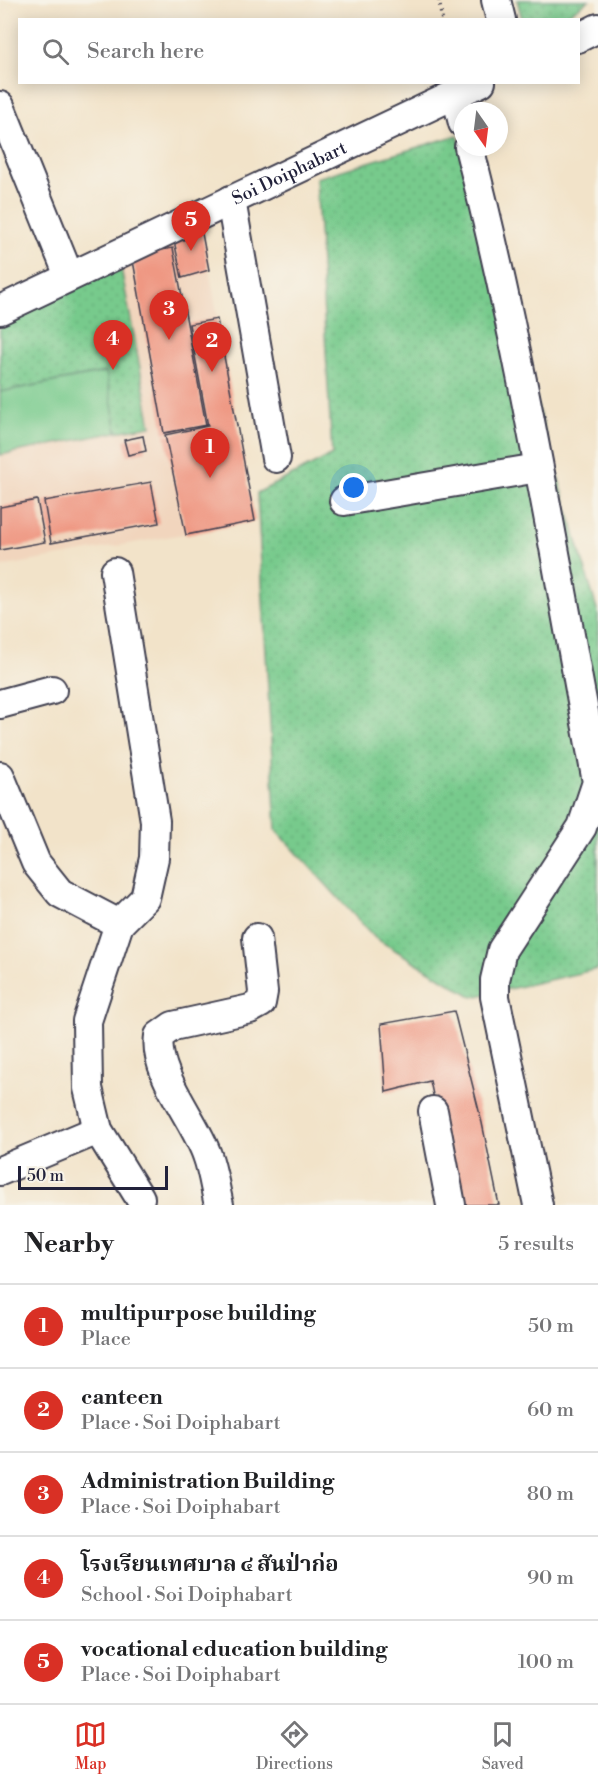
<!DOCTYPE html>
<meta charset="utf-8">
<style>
body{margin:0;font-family:"Libre Bodoni","Noto Serif Thai",serif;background:#f6f6f6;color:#202124}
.compass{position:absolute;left:454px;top:102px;width:54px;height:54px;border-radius:50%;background:#fff;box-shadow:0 3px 15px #0003;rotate:166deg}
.scale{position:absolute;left:18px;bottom:15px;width:150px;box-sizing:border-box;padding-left:6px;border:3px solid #22223b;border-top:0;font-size:16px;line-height:21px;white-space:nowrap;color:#22223b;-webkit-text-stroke:4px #f7f3e8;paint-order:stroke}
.you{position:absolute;left:354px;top:488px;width:21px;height:21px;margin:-15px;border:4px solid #fff;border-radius:50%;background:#1a73e8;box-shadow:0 0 0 9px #1a73e833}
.badge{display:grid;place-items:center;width:39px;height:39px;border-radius:50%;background:#d93025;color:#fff;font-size:20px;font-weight:700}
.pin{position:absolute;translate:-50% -50px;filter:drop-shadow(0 2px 3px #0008)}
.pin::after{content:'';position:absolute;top:32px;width:21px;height:18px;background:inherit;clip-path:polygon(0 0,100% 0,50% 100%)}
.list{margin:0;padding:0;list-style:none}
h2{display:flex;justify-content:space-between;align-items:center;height:78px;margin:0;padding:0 24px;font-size:26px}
h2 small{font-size:20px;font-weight:400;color:#757577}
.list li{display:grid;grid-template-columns:39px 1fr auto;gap:18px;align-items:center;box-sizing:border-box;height:84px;padding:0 24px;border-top:2px solid #e0e0e0}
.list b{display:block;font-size:22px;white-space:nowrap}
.list p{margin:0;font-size:20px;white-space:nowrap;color:#757577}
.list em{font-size:20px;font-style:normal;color:#757577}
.icon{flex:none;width:33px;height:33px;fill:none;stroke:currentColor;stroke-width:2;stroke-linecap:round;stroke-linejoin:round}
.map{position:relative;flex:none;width:598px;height:1205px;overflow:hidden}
.search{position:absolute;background:#fff;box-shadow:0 3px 15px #0003;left:18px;right:18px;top:18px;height:66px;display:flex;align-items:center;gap:15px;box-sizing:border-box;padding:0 21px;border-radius:0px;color:#757577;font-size:22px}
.sheet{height:498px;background:#fff}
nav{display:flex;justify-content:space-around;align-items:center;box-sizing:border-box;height:84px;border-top:2px solid #e0e0e0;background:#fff;font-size:16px;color:#757577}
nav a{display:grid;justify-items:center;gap:3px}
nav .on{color:#d93025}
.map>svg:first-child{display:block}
.built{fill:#f1d5bd}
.grass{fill:url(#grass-dots);stroke:#4c7664;stroke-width:1.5}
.pitch{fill:#77ca8c;stroke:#4c7664;stroke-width:1.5}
.building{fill:#ef9883}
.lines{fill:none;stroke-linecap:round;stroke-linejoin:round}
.minor-casing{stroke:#413f50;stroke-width:32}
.path{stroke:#413f50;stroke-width:4;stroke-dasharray:1.5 4.5;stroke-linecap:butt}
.minor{stroke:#fff;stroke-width:28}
.labels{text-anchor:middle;stroke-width:4.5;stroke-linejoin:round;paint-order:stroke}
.street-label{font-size:18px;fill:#22223b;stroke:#f7f3e8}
</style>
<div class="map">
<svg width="598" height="1205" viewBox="0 0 598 1205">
<defs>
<pattern id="grass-dots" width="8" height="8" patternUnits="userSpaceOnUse" patternTransform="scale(1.5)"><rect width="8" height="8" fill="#77ca8c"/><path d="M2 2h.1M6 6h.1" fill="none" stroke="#67ad7a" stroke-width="1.8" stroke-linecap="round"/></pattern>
</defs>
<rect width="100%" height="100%" fill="#f7f3e8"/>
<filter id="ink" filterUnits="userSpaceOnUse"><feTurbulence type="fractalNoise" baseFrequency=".0167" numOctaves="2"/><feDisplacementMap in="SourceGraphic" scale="12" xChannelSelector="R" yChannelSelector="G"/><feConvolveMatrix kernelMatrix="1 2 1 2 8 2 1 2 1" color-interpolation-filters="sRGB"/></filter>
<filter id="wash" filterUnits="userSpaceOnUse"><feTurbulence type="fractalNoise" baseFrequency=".008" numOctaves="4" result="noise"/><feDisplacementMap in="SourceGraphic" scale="24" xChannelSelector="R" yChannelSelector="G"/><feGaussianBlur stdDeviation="1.35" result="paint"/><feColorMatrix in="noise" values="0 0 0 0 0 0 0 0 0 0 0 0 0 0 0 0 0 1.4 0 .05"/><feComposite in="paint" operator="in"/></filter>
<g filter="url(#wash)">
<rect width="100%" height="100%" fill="#f2e3c9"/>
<!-- built -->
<path class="built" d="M199,214L255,521L0,567V310Z"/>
<!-- grass -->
<path class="grass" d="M517,0H589L561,19H522Z
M458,135L598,613V969L473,997L375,938L276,830L257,493L332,455L316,178Z
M118,252L151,426L117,432L105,372L0,392V310Z"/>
<!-- pitch -->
<path class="pitch" d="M106,372L117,432L0,455V392Z"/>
<g id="blocks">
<!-- building -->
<path class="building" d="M200,223L209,270L182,278L172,231Z
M173,248L206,425L164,433L132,255Z
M217,319L255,521L186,535L165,435L208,426L189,324Z
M143,436L146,451L128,455L124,440Z
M151,482L159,523L51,543L44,501Z
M37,500L45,542L0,550V507Z
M454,1011L482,1123L499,1205H457L430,1081L386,1092L381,1024Z"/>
</g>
</g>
<g filter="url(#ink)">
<use href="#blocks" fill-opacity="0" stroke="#413f50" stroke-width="1.5"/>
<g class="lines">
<defs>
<g id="minor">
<path d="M496,0L501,20"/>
<path d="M578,38L598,28"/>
<path d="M456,95L463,123"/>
<path d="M0,106L69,276"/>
<path d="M469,147C523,356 557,570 597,782L582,827L502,950L495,980V997L538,1205"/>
<path d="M231,200L276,458"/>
<path id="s1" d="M0,310L481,82"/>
<path d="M344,501L538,468"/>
<path d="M115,572L155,821L154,858L145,898L119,924"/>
<path d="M0,704L52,690"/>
<path d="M0,776L36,863L60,893L119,924L87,1021L88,1088L98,1130L140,1198"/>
<path d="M433,1111L451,1205"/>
<path d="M0,1171L98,1130"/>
<path d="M219,1205C215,1189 213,1171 207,1155C195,1120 153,1073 159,1036L173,1026L250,1009L261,1003L263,992L257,938"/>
</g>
</defs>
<!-- minor casing -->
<use href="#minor" class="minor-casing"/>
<!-- path -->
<path class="path" d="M439,0L442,20"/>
<!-- minor -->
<use href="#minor" class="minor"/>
</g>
</g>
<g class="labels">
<!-- street labels -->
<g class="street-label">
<text dy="6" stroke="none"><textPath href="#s1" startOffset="320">Soi Doiphabart</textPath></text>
</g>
</g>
</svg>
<svg class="compass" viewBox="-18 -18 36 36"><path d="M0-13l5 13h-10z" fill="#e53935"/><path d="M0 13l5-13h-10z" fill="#757577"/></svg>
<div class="scale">50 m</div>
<div class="you"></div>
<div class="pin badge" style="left:210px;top:478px">1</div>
<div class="pin badge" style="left:212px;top:372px">2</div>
<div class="pin badge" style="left:169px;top:340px">3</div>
<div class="pin badge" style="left:113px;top:370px">4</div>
<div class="pin badge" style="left:191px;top:251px">5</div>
<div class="search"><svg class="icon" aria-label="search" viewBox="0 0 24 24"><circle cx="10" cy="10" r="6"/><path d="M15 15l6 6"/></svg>Search here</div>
</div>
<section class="sheet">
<h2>Nearby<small>5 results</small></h2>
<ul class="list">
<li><span class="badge">1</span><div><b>multipurpose building</b><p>Place</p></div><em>50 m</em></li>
<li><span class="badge">2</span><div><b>canteen</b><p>Place · Soi Doiphabart</p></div><em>60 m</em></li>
<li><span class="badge">3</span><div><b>Administration Building</b><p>Place · Soi Doiphabart</p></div><em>80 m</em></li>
<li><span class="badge">4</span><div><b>โรงเรียนเทศบาล ๔ สันป่าก่อ</b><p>School · Soi Doiphabart</p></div><em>90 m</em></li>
<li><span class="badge">5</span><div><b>vocational education building</b><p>Place · Soi Doiphabart</p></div><em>100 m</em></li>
</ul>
</section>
<nav>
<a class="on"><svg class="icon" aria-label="map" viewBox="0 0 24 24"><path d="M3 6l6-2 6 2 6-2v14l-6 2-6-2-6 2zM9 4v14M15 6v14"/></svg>Map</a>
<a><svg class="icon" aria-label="directions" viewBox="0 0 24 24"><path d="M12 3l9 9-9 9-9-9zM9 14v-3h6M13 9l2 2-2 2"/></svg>Directions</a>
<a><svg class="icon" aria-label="saved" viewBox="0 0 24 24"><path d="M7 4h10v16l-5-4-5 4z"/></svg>Saved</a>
</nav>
